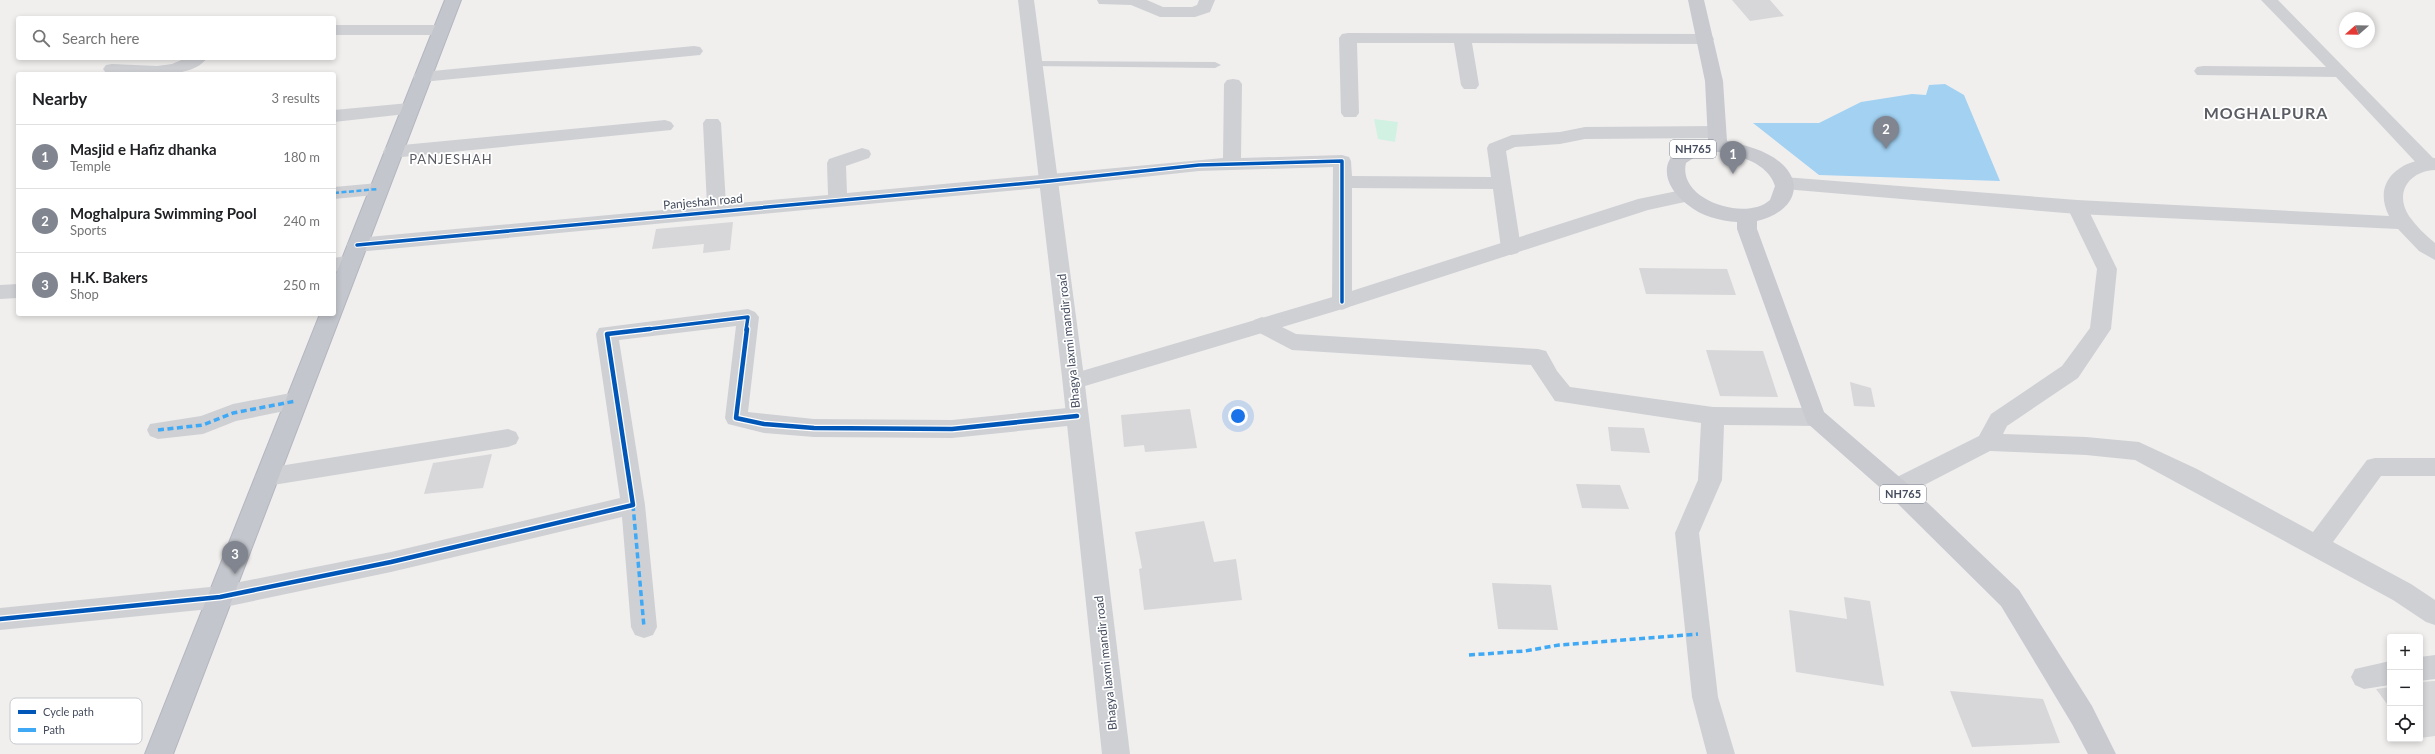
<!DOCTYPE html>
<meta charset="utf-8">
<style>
body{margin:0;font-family:Lato,sans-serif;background:#f2f2f2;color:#202124}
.controls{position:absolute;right:12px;bottom:12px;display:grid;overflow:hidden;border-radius:4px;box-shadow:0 2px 6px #0003}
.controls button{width:36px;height:36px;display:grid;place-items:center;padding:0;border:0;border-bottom:1px solid #e0e0e0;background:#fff;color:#202124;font:20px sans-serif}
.compass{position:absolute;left:2339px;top:12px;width:36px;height:36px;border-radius:50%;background:#fff;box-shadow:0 2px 6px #0003;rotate:250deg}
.you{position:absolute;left:1238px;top:416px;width:14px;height:14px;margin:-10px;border:3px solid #fff;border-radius:50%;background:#1a73e8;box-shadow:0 0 0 6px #1a73e833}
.badge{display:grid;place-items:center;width:26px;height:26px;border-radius:50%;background:#808590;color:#fff;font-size:13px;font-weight:700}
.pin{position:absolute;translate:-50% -33px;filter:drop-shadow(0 1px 2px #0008)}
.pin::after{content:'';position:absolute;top:21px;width:14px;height:12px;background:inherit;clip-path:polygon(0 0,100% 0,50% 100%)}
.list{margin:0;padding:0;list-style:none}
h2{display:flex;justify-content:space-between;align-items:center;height:52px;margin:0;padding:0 16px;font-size:17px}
h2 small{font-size:13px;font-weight:400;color:#757577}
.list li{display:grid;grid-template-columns:26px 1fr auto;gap:12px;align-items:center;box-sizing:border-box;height:64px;padding:0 16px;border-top:1px solid #e0e0e0}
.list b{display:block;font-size:15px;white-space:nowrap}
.list p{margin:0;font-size:13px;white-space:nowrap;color:#757577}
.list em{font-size:13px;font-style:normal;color:#757577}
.icon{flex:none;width:22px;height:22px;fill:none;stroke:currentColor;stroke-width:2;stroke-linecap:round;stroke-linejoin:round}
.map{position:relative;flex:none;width:2435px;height:754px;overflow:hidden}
.search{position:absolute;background:#fff;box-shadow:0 2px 6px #0003;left:16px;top:16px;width:320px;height:44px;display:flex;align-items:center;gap:10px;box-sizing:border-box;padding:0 14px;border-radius:4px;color:#757577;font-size:15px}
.panel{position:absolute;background:#fff;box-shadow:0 2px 6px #0003;left:16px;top:72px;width:320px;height:244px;border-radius:4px}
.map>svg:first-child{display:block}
.green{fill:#d1f1e3}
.water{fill:#a2d1f2}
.building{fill:#d7d7d9}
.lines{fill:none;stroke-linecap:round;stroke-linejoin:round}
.trunk-casing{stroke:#b3b6bf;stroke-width:2}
.service{fill:#cfd0d4;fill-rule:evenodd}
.minor{fill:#cfd0d4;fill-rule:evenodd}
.tertiary{fill:#cfd0d4;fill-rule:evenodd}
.secondary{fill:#ced0d4;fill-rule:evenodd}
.primary{fill:#c8cad0;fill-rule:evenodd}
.trunk{fill:#c3c6cc;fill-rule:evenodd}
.quiet-far1{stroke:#3fa9f5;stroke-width:2.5;stroke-dasharray:5 2.5;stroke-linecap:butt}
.quiet{stroke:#3fa9f5;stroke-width:3.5;stroke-dasharray:6 3.5;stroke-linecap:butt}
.cycleway-far1-casing{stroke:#fff;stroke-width:5.5}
.cycleway-casing{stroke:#fff;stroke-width:7}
.cycleway-far1{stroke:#0057b8;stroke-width:3.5}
.cycleway{stroke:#0057b8;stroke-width:4.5}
.labels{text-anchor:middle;stroke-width:3.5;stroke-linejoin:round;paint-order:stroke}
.shield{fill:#fff;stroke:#7c828e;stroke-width:1}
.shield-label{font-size:11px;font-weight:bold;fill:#444c5d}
.street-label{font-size:12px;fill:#444c5d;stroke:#fff}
.neighbourhood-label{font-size:13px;letter-spacing:1px;fill:#5a5c63;stroke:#fff}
.district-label{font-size:16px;font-weight:bold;letter-spacing:1px;fill:#5a5c63;stroke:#fff}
.key{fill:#fff;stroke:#c7c9ce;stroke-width:1}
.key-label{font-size:11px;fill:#444c5d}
</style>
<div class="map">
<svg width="2435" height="754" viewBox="0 0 2435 754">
<rect width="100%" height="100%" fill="#f0efee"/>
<!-- green -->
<path class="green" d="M1374,119L1398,122L1395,142L1378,139Z"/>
<!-- water -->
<path class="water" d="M1945,84L1964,95L2000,181L1819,175L1753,123H1819L1861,102L1912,94L1926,95L1929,85Z"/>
<!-- building -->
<path class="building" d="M1732,0H1770L1784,16L1750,21Z
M733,222L730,250L703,253L704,244L652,249L656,229Z
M1639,268L1727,269L1736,295L1646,294Z
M1706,350L1763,351L1778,397L1720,396Z
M1850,382L1871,388L1875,407L1854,406Z
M1190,409L1197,448L1145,452L1144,445L1124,447L1121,415Z
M1608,427L1644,428L1650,453L1611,451Z
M492,454L483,488L424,494L433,463Z
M1576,484L1620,485L1629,509L1582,508Z
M1204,521L1214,562L1236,559L1242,600L1144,610L1139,569L1142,568L1135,532Z
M1492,583L1551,585L1558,630L1498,629Z
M1844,597L1870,601L1884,686L1796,672L1789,610L1847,619Z
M2435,681V736L2420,738V682Z
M2390,687V708L2376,689Z
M1950,691L2043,699L2060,743L1972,747Z"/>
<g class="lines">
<defs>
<path id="trunk" d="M445,0H461L173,754H145L320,314H334V279Z"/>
</defs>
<!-- trunk casing -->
<use href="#trunk" class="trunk-casing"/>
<!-- service -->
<path class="service" d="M1034,61L1215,62L1221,65L1215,68L1030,66V62Z"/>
<!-- minor -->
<path class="minor" d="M1097,0H1147L1163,7H1192L1197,5L1199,0H1215L1210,12L1195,17H1160L1131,5L1099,4Z
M2261,0H2278L2435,160V168L2428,170L2421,168L2336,77L2197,75L2194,71L2197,67L2203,66L2326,67Z
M334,25H440L446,26L448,30L446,34L440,35H334Z
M1348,33L1705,34L1711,35L1714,39L1711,43L1705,44L1472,43L1479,85L1476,89H1464L1461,85L1454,43H1357L1359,113L1356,117H1344L1341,113L1339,38L1342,34Z
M694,46L700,47L703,51L700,55L422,82L416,81L413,77L416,73L422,72Z
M186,58H207C191,81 136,74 111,74L106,73L103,69L106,65L112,64L157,66L172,64Z
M1233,79L1239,80L1242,84L1241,158L1342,155L1349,157L1351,161L1352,176L1491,177L1487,148L1489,144L1512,135L1560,132L1585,127L1717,126L1724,128L1726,132L1724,136L1717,138L1585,139L1560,144L1515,147L1506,151L1521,248L1518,253L1511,255L1504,253L1501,248L1493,189L1352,188V302L1349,307L1342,310L1335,307L1332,302L1333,167L1199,171L1050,187L357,252L350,250L347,245L350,240L357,238L707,206L703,123L706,119H718L721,123L726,204L828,195L827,163L829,159L862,148L869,150L871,154L869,158L846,166L847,193L1223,158L1224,84L1227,80Z
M409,103L415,105L418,109L415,113L334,122V110Z
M665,120L671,122L674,126L671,130L392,158L385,156L383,152L385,148L392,146Z
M378,183L385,184L388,189L385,194L334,199V187Z
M2077,200L2084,202L2087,207L2117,269L2111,329L2078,378L2007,426L2003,434L2086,437L2139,442L2197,469L2313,532L2367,460L2375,458H2435V476H2381L2333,542L2411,584L2435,600V625L2426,622L2393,600L2135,460L2086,455L1990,451L1905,495L1897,498L1889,495L1885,488L1889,481L1979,436L1991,414L2062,366L2090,328L2097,269L2067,207L2070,202Z
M351,255L358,257L361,262L358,267L334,272V258Z
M18,284V298L0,299V285Z
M748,309L755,312L759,317L748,412L814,419L952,420L1077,407L1085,410L1088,416L1085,422L1077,425L952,438L814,437L764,433L728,424L725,418L736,326L619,340L645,505L657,627L653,635L644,638L635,635L631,627L622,517L391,572L220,608L0,630V608L220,586L391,552L620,498L596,334L599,328Z
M1262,317L1296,334L1538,349L1546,351L1557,371L1570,387L1713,407L1815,408L1823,411L1826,417L1823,423L1815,426L1724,425L1722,480L1699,533L1718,697L1735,754H1707L1692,697L1675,533L1698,480L1701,423L1555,401L1531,365L1292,350L1254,330L1251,325L1254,320Z
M296,392L304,395L307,401L304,407L236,421L203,434L158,439L150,436L147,430L150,424L201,416L233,404Z
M508,429L516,432L519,438L516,444L508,447L267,486L259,484L255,477L259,470L267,468Z
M2435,655V679L2420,681V657Z
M2390,661V685L2364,689L2355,685L2351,677L2355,669Z"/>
<!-- tertiary -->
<path class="tertiary" d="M2435,158V170C2409,171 2394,193 2409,216C2416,226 2425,235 2435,243V260L2419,251L2398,229L2077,214L1784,189L1777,187L1774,183L1777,179L1784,177L2077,200L2389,216C2371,180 2402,159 2435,158Z
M1687,189L1694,190L1697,195L1694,200L1648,210L1349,307L1075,389L1067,387L1064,381L1067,375L1075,373L1336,296L1638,199Z"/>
<!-- secondary -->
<path class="secondary" d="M1018,0H1034L1084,377L1130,754H1102L1062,377Z"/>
<!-- primary -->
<path class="primary" d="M1688,0H1704L1723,81L1727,141C1745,145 1766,150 1781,163C1809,188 1787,215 1757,221V229L1824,412L1910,486L2019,590L2092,706L2116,754H2088L2072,724L2001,606L1894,500L1807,423L1737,229V222C1720,221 1701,216 1688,205C1652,178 1664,143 1708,141L1705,81ZM1718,152C1739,155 1768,163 1775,186L1770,200C1746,222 1677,200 1686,163L1701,153Z"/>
<!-- trunk -->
<use href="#trunk" class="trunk"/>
<!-- quiet-far1 -->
<path class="quiet-far1" d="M334,193L378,189"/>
<!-- quiet -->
<path class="quiet" d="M158,430L203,425L233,413L296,401
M633,505L644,627
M1469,655L1525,651L1559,645L1698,634"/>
<defs>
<path id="cycleway-far1" d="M357,245L1050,181L1199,165L1342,161V302
M641,330L748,317L746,330"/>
<path id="cycleway" d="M747,329L736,418L764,424L814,428L952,429L1077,416
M0,619L220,597L391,562L633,505L607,334L650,329"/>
</defs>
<!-- cycleway-far1 casing -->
<use href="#cycleway-far1" class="cycleway-far1-casing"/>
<!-- cycleway casing -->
<use href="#cycleway" class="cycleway-casing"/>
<!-- cycleway-far1 -->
<use href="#cycleway-far1" class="cycleway-far1"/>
<!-- cycleway -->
<use href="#cycleway" class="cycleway"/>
</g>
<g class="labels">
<!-- shield labels -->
<g class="shield">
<rect x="1670" y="140" width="46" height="18" rx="3"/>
<rect x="1880" y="485" width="46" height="18" rx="3"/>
</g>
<g class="shield-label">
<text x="1693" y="153">NH765</text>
<text x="1903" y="498">NH765</text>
</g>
<!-- street labels -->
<g class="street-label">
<text transform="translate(703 202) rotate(-5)" y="4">Panjeshah road</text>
<text transform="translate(1069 341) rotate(-96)" y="4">Bhagya laxmi mandir road</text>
<text transform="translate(1106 663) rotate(-96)" y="4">Bhagya laxmi mandir road</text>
</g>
<!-- neighbourhood labels -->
<g class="neighbourhood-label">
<text x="451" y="164">PANJESHAH</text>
</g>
<!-- district labels -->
<g class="district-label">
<text x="2266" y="119">MOGHALPURA</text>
</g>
</g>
<!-- legend -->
<rect x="10" y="698" width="132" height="46" rx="6" class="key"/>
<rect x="18" y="710" width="18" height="4" fill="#0057b8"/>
<rect x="18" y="728" width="18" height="4" fill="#3fa9f5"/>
<g class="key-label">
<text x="43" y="716">Cycle path</text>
<text x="43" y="734">Path</text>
</g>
</svg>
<div class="controls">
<button>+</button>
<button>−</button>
<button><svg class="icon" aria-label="locate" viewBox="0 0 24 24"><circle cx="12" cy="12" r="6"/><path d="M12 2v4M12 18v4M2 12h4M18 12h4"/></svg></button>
</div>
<svg class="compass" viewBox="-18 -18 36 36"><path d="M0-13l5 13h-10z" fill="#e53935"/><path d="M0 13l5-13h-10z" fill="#757577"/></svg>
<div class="you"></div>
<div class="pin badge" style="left:1733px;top:174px">1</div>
<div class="pin badge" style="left:1886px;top:149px">2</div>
<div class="pin badge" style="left:235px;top:574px">3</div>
<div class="search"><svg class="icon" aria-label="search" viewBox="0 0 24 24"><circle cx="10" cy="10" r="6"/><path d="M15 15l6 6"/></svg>Search here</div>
<section class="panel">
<h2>Nearby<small>3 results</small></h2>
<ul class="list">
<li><span class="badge">1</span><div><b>Masjid e Hafiz dhanka</b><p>Temple</p></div><em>180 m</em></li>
<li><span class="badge">2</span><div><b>Moghalpura Swimming Pool</b><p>Sports</p></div><em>240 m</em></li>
<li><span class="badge">3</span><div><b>H.K. Bakers</b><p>Shop</p></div><em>250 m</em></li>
</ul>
</section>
</div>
